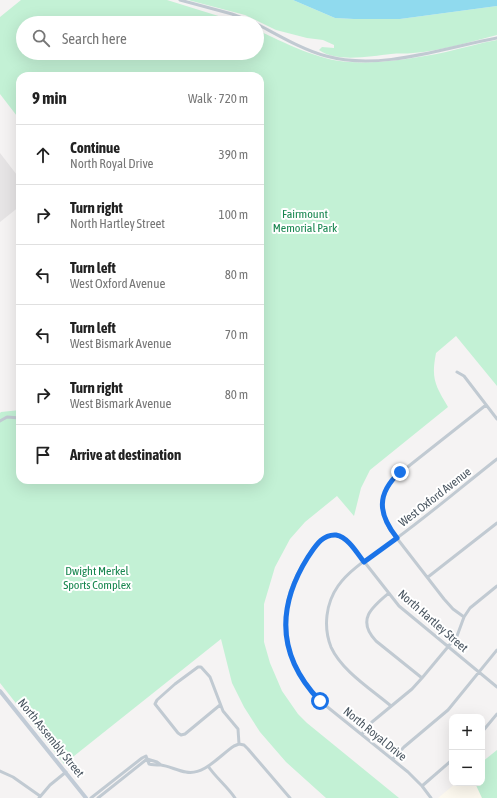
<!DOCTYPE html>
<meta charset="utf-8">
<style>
body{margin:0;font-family:"Asap Condensed",sans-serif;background:#f2f2f2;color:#222}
.controls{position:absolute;right:12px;bottom:12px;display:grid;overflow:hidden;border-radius:8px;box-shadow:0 4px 16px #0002}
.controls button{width:36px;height:36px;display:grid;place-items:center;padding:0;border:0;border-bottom:1px solid #e0e0e0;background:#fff;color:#222;font:20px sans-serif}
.stop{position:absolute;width:12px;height:12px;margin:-9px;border:3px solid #1a73e8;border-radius:50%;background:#fff}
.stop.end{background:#1a73e8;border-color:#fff;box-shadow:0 1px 4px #0008}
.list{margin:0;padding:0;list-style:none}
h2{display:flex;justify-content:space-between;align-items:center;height:52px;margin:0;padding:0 16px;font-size:17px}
h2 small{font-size:13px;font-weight:400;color:#767676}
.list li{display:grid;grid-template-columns:26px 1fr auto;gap:12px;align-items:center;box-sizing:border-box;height:60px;padding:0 16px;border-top:1px solid #e0e0e0}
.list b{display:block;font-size:15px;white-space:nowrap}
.list p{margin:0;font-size:13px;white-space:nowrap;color:#767676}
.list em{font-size:13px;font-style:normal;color:#767676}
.icon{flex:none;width:22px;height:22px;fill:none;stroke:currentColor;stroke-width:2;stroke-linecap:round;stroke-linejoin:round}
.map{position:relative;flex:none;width:497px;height:798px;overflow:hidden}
.search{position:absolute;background:#fff;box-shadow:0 4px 16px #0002;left:16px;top:16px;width:248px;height:44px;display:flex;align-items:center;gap:10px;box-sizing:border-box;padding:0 14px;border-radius:22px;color:#767676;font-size:15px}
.panel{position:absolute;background:#fff;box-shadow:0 4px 16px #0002;left:16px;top:72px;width:248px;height:412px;border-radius:12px}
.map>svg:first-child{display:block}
.commercial{fill:#fdf9ef}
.education{fill:#e6e4e5}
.green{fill:#c3f1d5}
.water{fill:#90daee}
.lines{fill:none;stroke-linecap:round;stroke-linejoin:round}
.minor{stroke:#c1cad2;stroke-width:3}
.secondary{stroke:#c1cbd6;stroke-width:4}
.route{stroke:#1a73e8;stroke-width:5}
.labels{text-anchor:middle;stroke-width:4;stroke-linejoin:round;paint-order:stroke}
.park-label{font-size:12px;fill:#17864f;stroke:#fff}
.street-label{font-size:12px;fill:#4a5661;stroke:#fff}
</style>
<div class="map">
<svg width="497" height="798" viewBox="0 0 497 798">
<rect width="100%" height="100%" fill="#f5f3f3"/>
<!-- commercial -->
<path class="commercial" d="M456,783H475L482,798H438Z"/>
<!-- education -->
<path class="education" d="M0,153L20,179V206L0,222Z"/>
<!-- green -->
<path class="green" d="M21,0H167L241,23H23V53H257V30C283,42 320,61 349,62C378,64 418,58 446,52C463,48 480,43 497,40V386L456,336L436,353C431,379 435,385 448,407L370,470L361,488L354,516L337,496L305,522L290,539L275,567L264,604V642L270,663L282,691L298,714L307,723L399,798H326L286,762L260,732L244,707L232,683L221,639L64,764L0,683V413L1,412L20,410V480H260V76H20V120L0,94V17Z
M188,0H293L335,18L354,19H400L497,6V35C469,42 441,51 413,53C406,54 398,53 391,54C371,56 337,63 319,50L322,47L334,48V45L323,40L307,38L276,30L245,15Z
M497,750V798H482L475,783H482V762Z"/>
<!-- water -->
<path class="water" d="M293,0H497V6L400,19H354L335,18Z"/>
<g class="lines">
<!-- minor -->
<path class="minor" d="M180,0L232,14L256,23
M257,24C278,35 303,50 326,56C381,71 443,48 497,38
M457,372L464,376L497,419
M0,421L7,417L20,418
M428,577L497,523
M389,593C372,607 356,620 376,641L422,678
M464,617L453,609L444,599L389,528C378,505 381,489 400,473L486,405
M220,705L185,734L181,735L178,733L155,704L157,700L175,684L198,667H201L210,677L223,711L238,729L239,744L244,745L248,749L290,798
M391,706C371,689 342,671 331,647C323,627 326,603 338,586C352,566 378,553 397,538C431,513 464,485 497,459
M482,732L497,714
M362,734L372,722L412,689L422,678L457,636L464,617L470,608L497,586
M147,759L157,762L161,765
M393,759L404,747L448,710L497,650
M208,766C216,778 227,786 235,798
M0,771L13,777L40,796
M422,786L452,760
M39,798L50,785L66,772
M91,798L142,758L146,756L149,764C153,765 157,765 161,765C169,766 178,771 186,772C204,776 220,755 234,746L239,744
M98,798L147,759
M431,798L422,786L408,772L320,701C304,684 292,666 288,643C285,629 285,614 288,600C291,584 311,542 328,536C335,534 342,537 348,541L399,606L497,687"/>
<!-- secondary -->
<path class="secondary" d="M0,691L86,798"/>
</g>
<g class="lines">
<!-- route -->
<path class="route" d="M320,701C277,656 276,608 308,557C315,547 322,534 336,535C348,537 357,553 364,562L397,538C378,514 376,494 400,472"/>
</g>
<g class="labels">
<!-- park labels -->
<g class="park-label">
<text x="305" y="218">Fairmount<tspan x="305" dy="14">Memorial Park</tspan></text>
<text x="97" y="575">Dwight Merkel<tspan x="97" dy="14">Sports Complex</tspan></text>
</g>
<!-- street labels -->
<g class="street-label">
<text transform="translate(435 497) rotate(-38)" y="4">West Oxford Avenue</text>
<text transform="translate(433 621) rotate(41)" y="4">North Hartley Street</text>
<text transform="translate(375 734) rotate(39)" y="4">North Royal Drive</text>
<text transform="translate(51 738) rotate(51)" y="4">North Assembly Street</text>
</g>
</g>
</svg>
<div class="controls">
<button>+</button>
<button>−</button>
</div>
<div class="stop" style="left:320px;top:701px"></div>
<div class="stop end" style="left:400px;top:472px"></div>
<div class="search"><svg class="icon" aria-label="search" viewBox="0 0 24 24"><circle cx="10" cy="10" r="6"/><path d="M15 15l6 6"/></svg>Search here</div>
<section class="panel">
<h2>9 min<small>Walk · 720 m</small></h2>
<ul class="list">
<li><svg class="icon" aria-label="ahead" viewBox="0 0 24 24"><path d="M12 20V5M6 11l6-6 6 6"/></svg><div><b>Continue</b><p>North Royal Drive</p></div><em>390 m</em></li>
<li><svg class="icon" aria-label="right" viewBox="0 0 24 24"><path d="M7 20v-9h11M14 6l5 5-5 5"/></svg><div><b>Turn right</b><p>North Hartley Street</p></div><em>100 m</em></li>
<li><svg class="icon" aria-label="left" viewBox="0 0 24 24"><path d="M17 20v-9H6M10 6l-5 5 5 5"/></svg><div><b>Turn left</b><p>West Oxford Avenue</p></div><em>80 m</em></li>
<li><svg class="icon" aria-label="left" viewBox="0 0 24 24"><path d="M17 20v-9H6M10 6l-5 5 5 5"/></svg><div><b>Turn left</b><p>West Bismark Avenue</p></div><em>70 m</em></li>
<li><svg class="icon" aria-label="right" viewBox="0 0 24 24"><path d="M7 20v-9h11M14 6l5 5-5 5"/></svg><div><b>Turn right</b><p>West Bismark Avenue</p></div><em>80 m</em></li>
<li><svg class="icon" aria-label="arrive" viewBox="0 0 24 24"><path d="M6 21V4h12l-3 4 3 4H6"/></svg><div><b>Arrive at destination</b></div></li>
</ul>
</section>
</div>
